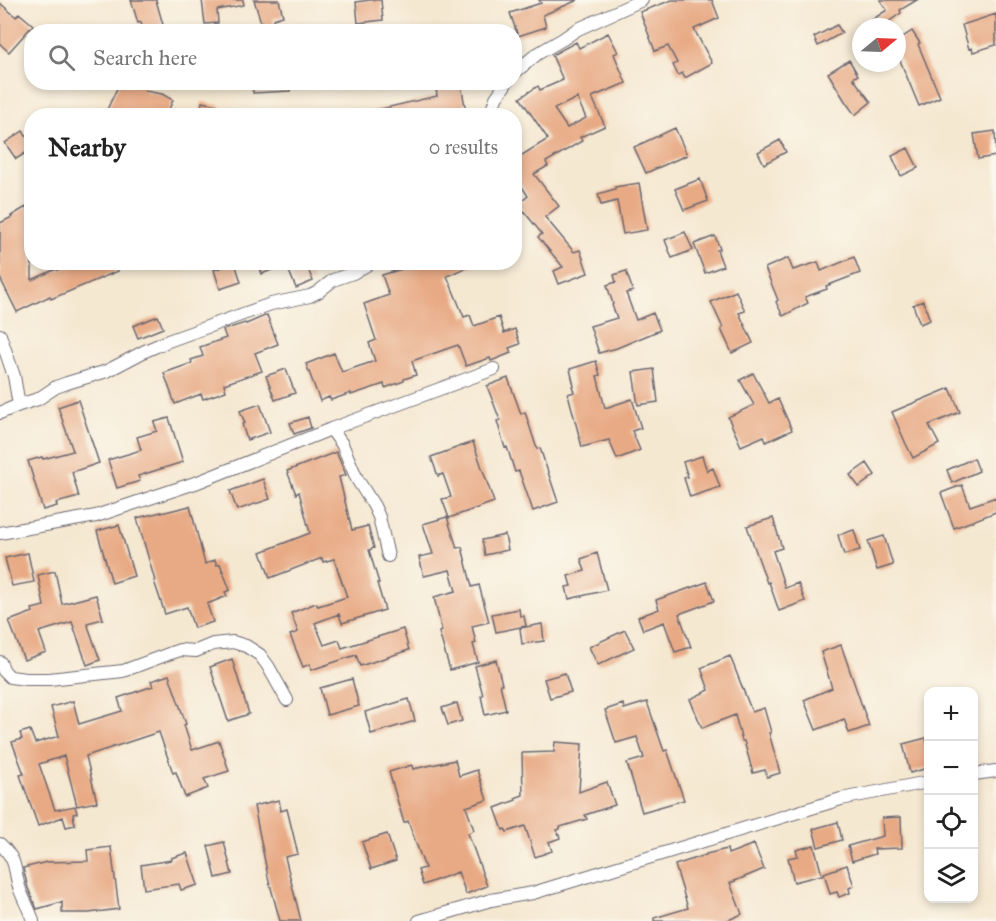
<!DOCTYPE html>
<meta charset="utf-8">
<style>
body{margin:0;font-family:"IM FELL Great Primer",serif;background:#f2f2f2;color:#222}
.controls{position:absolute;right:18px;bottom:18px;display:grid;overflow:hidden;border-radius:12px;box-shadow:0 3px 9px #0003}
.controls button{width:54px;height:54px;display:grid;place-items:center;padding:0;border:0;border-bottom:2px solid #e0e0e0;background:#fff;color:#222;font:30px sans-serif}
.compass{position:absolute;left:852px;top:18px;width:54px;height:54px;border-radius:50%;background:#fff;box-shadow:0 3px 9px #0003;rotate:71deg}
.list{margin:0;padding:0;list-style:none}
h2{display:flex;justify-content:space-between;align-items:center;height:78px;margin:0;padding:0 24px;font-size:26px}
h2 small{font-size:20px;font-weight:400;color:#767676}
.icon{flex:none;width:33px;height:33px;fill:none;stroke:currentColor;stroke-width:2;stroke-linecap:round;stroke-linejoin:round}
.map{position:relative;flex:none;width:996px;height:921px;overflow:hidden}
.search{position:absolute;background:#fff;box-shadow:0 3px 9px #0003;left:24px;top:24px;width:498px;height:66px;display:flex;align-items:center;gap:15px;box-sizing:border-box;padding:0 21px;border-radius:24px;color:#767676;font-size:22px}
.panel{position:absolute;background:#fff;box-shadow:0 3px 9px #0003;left:24px;top:108px;width:498px;height:162px;border-radius:24px}
.map>svg:first-child{display:block}
.building{fill:#e8aa85;fill-rule:evenodd}
.lines{fill:none;stroke-linecap:round;stroke-linejoin:round}
.minor-casing{stroke:#6c6770;stroke-width:14}
.minor{stroke:#fff;stroke-width:12}
</style>
<div class="map">
<svg width="996" height="921" viewBox="0 0 996 921">
<rect width="100%" height="100%" fill="#fbf7ec"/>
<filter id="ink" filterUnits="userSpaceOnUse"><feTurbulence type="fractalNoise" baseFrequency=".0167" numOctaves="2"/><feDisplacementMap in="SourceGraphic" scale="12" xChannelSelector="R" yChannelSelector="G"/><feConvolveMatrix kernelMatrix="1 2 1 2 8 2 1 2 1" color-interpolation-filters="sRGB"/></filter>
<filter id="wash" filterUnits="userSpaceOnUse"><feTurbulence type="fractalNoise" baseFrequency=".008" numOctaves="4" result="noise"/><feDisplacementMap in="SourceGraphic" scale="24" xChannelSelector="R" yChannelSelector="G"/><feGaussianBlur stdDeviation="1.35" result="paint"/><feColorMatrix in="noise" values="0 0 0 0 0 0 0 0 0 0 0 0 0 0 0 0 0 1.4 0 .05"/><feComposite in="paint" operator="in"/></filter>
<g filter="url(#wash)">
<rect width="100%" height="100%" fill="#f5e8d1"/>
<g id="blocks">
<!-- building -->
<path class="building" d="M131,0H156L165,32H143L141,22L138,23Z
M202,0H243L244,5L217,10L218,23L205,24Z
M254,0H279L283,16L273,19L277,32H264Z
M370,0H381L383,20L358,23L356,2Z
M539,0H578L543,15L546,27L518,36L510,13L541,3Z
M672,0H712L719,18L694,29L712,63L685,78L682,73L678,75L673,65L677,63L668,46L655,51L640,12Z
M880,0H917L900,10L901,13L881,27H861L887,10Z
M0,3L16,17L19,13L33,25L9,52L0,44Z
M996,14V45L973,52L972,48L969,49L962,25Z
M837,25L842,33L818,46L814,37Z
M912,31L920,43L918,44L940,97L919,106L897,53V41Z
M608,33L618,52L614,54L626,83L592,97L605,126L580,137L582,141L546,162L548,166L534,174L559,206L545,217L574,252L580,250L588,273L559,284L554,271L563,267L538,237L542,234L518,204L528,196L514,174V160L548,139L520,98L538,86L540,90L563,80L552,55L576,42L579,48ZM577,98L586,118L567,128L554,109Z
M849,60L858,75L853,78L871,102L855,115L845,101L828,73Z
M120,82H147L145,91L162,94L173,100L166,116H104Z
M252,82H289L290,91L253,93Z
M435,82H457L458,86L461,85L467,116H372V111L437,96Z
M202,102L220,106L219,116H200Z
M675,128L687,155L646,173L634,147Z
M23,131L32,145V149L16,159L5,143Z
M995,131L996,156L978,159L974,134Z
M780,140L786,152L764,164L758,152Z
M908,148L918,168L901,176L892,156Z
M700,179L708,201L684,210L675,189Z
M639,183L647,230L623,234L617,201L601,205L598,194L615,189V187Z
M26,207L32,218V280L56,269L57,270L77,262H115L118,271L51,299L50,296L17,312L0,278V223L12,217L11,216Z
M685,232L693,250L672,258L665,240Z
M715,236L720,249L717,250L723,266L705,273L694,244Z
M854,257L860,273L826,286L827,289L805,297L808,303L783,316L776,302L778,300L765,268L788,258L793,270L818,262L821,271Z
M258,262H305L313,281L296,288L286,264L262,274Z
M400,262H479L447,276L464,317L470,315L474,326L499,317L504,333L515,329L520,344L509,348L511,353L491,361L490,358L466,366L458,345L412,361L416,375L404,379V381L385,388L384,384L351,395V393L331,400L329,397L320,401L306,364L334,353L342,372L375,361L369,343L376,340L364,304L389,295L382,275L402,269Z
M235,263L241,282L220,289L214,270Z
M626,271L633,291L626,293L636,320L653,313L660,330L617,348L599,353L590,326L617,318L612,305L613,304L607,285L616,282L614,275Z
M736,291L745,311L739,313L753,343L732,353L721,329L723,328L711,302Z
M923,301L930,320L920,324L913,305Z
M267,315L278,344L255,353L262,371L224,384L226,391L203,399L201,394L175,404L164,373L192,363L191,360L203,356L200,347L226,338L223,330L245,323L246,324Z
M158,316L163,328L138,338L133,326Z
M596,361L600,375L597,376L605,408L632,399L641,428L632,431L640,450L617,459L609,440L582,447L568,394L574,392L572,386H574L570,369Z
M286,369L295,393L275,400L266,376Z
M654,369L658,402L638,405L633,372Z
M753,373L769,403L778,399L792,430L766,442L764,436L741,446L728,417L754,405L740,380Z
M508,378L521,414L525,412L537,449L540,448L558,502L533,511L519,471L515,472L507,447L505,448L497,421L500,420L487,386Z
M950,388L960,412L929,425L939,444L913,458L906,444L892,412Z
M78,400L99,463L72,472L79,497L56,503L57,506L43,510L28,461L42,457L43,459L73,451L58,407Z
M260,404L270,432L247,440L242,424L245,423L240,411Z
M308,417L311,428L294,434L290,423Z
M169,418L183,462L138,476L140,481L117,488L108,460L141,450L137,437L157,431L154,422Z
M473,442L494,502L449,518L442,499L451,497L443,474L438,476L431,457Z
M336,452L346,475L339,477L352,530L368,526L374,548L369,550L379,583H377L385,610L342,623L339,614L315,623L324,645L339,640L342,648L403,629L409,650L360,666L356,655L311,670L310,664L303,667L290,635L298,632L291,613L316,603L318,606L347,597L334,559L323,562L322,558L270,578L261,552L310,533L299,492L296,494L287,471Z
M702,456L707,471L713,468L720,487L690,497L684,478L688,477L683,462Z
M974,458L979,471L952,483L947,470Z
M867,463L875,475L859,487L850,475Z
M263,479L270,499L237,510L230,491Z
M962,485L970,506L996,497V512L954,528L941,493Z
M190,506L205,564L215,560L217,565L220,564L230,590L225,592L227,596L207,604L213,622L194,628L187,607L165,614L154,581H155L137,518L161,512V513Z
M447,517L457,548L462,547L472,587L479,585L489,622L472,626L476,643L473,644L478,662L450,670L439,632L442,631L434,597L456,591L450,570L424,576L419,557L433,554L423,524Z
M773,518L782,548L773,551L785,588L798,583L805,601L779,611L769,582L767,583L747,526Z
M119,525L134,576L112,583L97,531Z
M854,530L860,550L844,555L838,535Z
M505,535L508,550L485,555L482,540Z
M884,536L893,565L877,570L868,541Z
M28,553L34,582L12,586L5,558Z
M597,553L607,590L569,599L566,587L571,586L568,576L585,571L581,559Z
M55,571L62,604L96,595L103,619L87,623L100,660L87,665L72,622L39,632L46,652L24,660L9,621L33,612L32,609L44,606L38,575Z
M707,582L714,601L679,614L691,647L675,652L664,622L643,630L638,617L659,609L656,600Z
M519,609L520,616H524L526,626L496,632L492,614Z
M542,624L544,641L522,644L520,628Z
M625,630L634,648L598,665L589,647Z
M841,645L869,726L849,733L844,719L816,730L804,700L832,688L821,652Z
M730,656L752,712L764,708L771,732L769,733L780,773L767,777L765,770L753,773L744,741H742L735,715L702,728L690,699L709,690L701,668Z
M232,659L249,714L228,721L210,667Z
M496,660L502,684H500L506,710L485,715L481,696L483,695L475,666Z
M565,673L571,692L550,698L544,679Z
M169,675L186,724L184,725L192,750L219,741L229,771L204,779L208,788L185,797L176,772L173,773L159,732L86,756L97,802L77,806L64,756L39,764L55,810L75,806L77,813L73,814L75,825L66,827L63,817L38,826L20,775L24,774L12,742L22,739L20,733L30,730L35,743L59,736L51,707L73,701L79,724L122,711L118,698L153,686L151,681Z
M352,679L359,706L327,715L320,688Z
M409,699L415,721L371,734L365,712Z
M647,702L664,751L667,750L684,800L642,812L627,763L644,758L637,737L616,743L605,710L623,704L624,709Z
M457,703L462,721L448,725L442,708Z
M926,738L928,746V768L910,773L903,744Z
M555,742L582,744L579,792L607,782L615,805L585,815L587,819L560,827V829L557,830L560,838L549,842L552,851L535,857L525,826L507,832L505,829L503,830L495,808L516,800L515,798L523,795L522,753L554,752Z
M455,760L459,776L477,770L487,800L466,807L474,830L468,833L487,886L466,894L458,872L423,885L418,870L425,868L408,821L404,823L389,772L412,765L413,769Z
M279,800L281,811L287,809L298,854L285,857L301,921H280L268,877L254,806Z
M901,817L902,848L874,849L875,854L852,861L848,846L883,836L882,818Z
M838,822L842,840L818,847L813,829Z
M387,834L396,861L371,869L362,842Z
M224,842L232,874L216,878L208,846Z
M754,844L764,869L730,883L742,914L726,921H654V918L688,908L675,865L706,855V854L727,849L728,854Z
M814,845L822,875L794,882L788,858L798,856L796,850Z
M111,847L119,909L89,913H62V902L37,909L28,888L23,868L47,862L88,861L87,850Z
M187,853L198,885L181,890L179,884L144,889L141,865L172,860L171,858Z
M847,865L854,886L849,888L850,893L839,897L837,892L830,894L824,873Z"/>
</g>
</g>
<g filter="url(#ink)">
<use href="#blocks" fill-opacity="0" stroke="#6c6770" stroke-width="1.5"/>
<g class="lines">
<defs>
<path id="minor" d="M514,73L537,54L563,39L576,30L642,0
M490,116L496,98L507,82
M0,335L14,376L19,405
M0,413L19,405L38,399L56,387L67,383L107,371L145,351L168,341L271,304L310,296L318,292L333,280L353,273L372,262
M331,429L342,444L357,479L374,506L379,517L388,556
M0,533L96,516L198,482L331,429L494,369
M0,662L4,671L10,677L26,679H49L123,671L171,653L180,650L196,651L213,644L233,642L246,646L260,655L268,666L287,700
M974,774L996,771
M0,844C19,862 13,870 20,890C24,901 30,910 33,921
M419,921L491,900L533,893L841,799L928,782"/>
</defs>
<!-- minor casing -->
<use href="#minor" class="minor-casing"/>
<!-- minor -->
<use href="#minor" class="minor"/>
</g>
</g>
</svg>
<div class="controls">
<button>+</button>
<button>−</button>
<button><svg class="icon" aria-label="locate" viewBox="0 0 24 24"><circle cx="12" cy="12" r="6"/><path d="M12 2v4M12 18v4M2 12h4M18 12h4"/></svg></button>
<button><svg class="icon" aria-label="layers" viewBox="0 0 24 24"><path d="M12 4l9 5-9 5-9-5zM3 14l9 5 9-5"/></svg></button>
</div>
<svg class="compass" viewBox="-18 -18 36 36"><path d="M0-13l5 13h-10z" fill="#e53935"/><path d="M0 13l5-13h-10z" fill="#767676"/></svg>
<div class="search"><svg class="icon" aria-label="search" viewBox="0 0 24 24"><circle cx="10" cy="10" r="6"/><path d="M15 15l6 6"/></svg>Search here</div>
<section class="panel">
<h2>Nearby<small>0 results</small></h2>
<ul class="list">
</ul>
</section>
</div>
